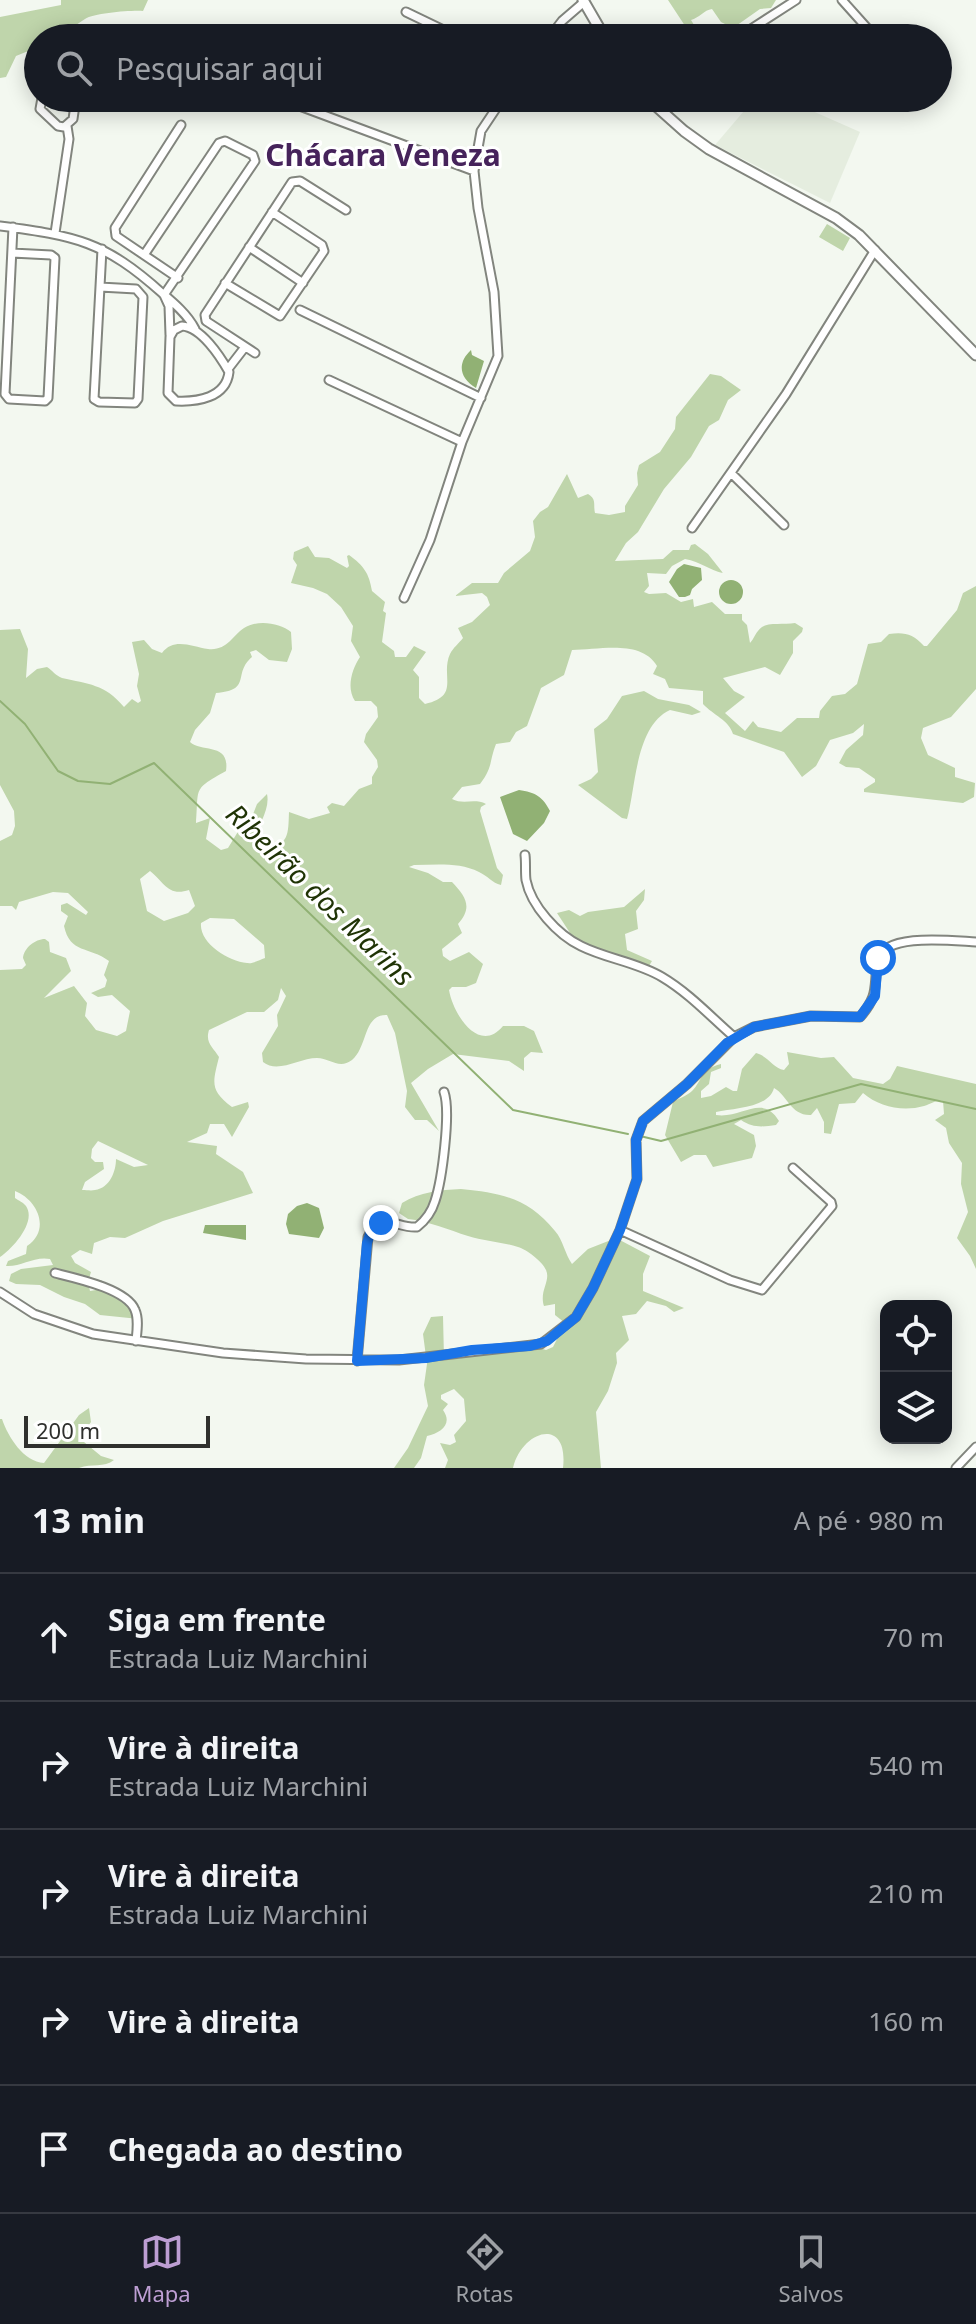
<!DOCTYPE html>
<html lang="pt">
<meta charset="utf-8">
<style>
body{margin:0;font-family:"Noto Sans",sans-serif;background:#242831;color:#f1f3f6}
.controls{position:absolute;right:24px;bottom:24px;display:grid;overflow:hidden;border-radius:16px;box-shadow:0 4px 20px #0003}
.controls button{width:72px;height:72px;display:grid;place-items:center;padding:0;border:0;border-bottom:2px solid #363941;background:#171b24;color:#f1f3f6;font:40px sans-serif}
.scale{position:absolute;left:24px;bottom:20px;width:186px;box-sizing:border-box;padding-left:8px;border:4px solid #2f302d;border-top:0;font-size:22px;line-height:28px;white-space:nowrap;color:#2f302d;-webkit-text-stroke:6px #fff;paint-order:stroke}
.stop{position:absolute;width:24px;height:24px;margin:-18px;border:6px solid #1a73e8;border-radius:50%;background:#fff}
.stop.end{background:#1a73e8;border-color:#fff;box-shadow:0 2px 8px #0008}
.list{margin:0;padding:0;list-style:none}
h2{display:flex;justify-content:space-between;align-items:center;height:104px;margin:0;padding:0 32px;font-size:34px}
h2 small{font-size:26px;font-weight:400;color:#9ea1a6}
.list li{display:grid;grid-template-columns:52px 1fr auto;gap:24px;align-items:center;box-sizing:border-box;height:128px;padding:0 32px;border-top:2px solid #363941}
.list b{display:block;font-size:30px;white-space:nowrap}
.list p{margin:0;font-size:26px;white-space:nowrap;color:#9ea1a6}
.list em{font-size:26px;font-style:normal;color:#9ea1a6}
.icon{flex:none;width:44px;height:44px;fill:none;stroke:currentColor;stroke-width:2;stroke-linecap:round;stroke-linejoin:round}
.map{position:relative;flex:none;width:976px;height:1468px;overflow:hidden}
.search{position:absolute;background:#171b24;box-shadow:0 4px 20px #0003;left:24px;right:24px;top:24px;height:88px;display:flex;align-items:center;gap:20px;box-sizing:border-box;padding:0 28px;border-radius:44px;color:#9ea1a6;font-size:30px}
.sheet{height:744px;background:#171b24}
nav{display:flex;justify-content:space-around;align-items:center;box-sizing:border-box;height:112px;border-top:2px solid #363941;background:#171b24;font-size:22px;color:#9ea1a6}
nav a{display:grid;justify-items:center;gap:4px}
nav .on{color:#bd9ed3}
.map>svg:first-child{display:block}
.built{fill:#e5eddf}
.green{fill:#bfd5ab;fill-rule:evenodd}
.water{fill:#91b174}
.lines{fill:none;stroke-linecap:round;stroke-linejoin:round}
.stream{stroke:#91b174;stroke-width:2}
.minor-casing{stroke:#82857e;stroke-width:11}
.major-casing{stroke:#82857e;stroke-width:13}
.minor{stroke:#fff;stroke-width:7}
.major{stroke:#fff;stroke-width:9}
.route{stroke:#1a73e8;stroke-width:10}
.labels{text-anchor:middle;stroke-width:6;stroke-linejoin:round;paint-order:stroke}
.water-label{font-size:28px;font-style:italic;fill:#1f3305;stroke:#fff}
.quarter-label{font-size:30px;font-weight:bold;fill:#46235b;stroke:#fff}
</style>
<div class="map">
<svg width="976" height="1468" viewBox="0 0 976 1468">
<rect width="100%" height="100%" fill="#f3f8f0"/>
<!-- built -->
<path class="built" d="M755,98H783L860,132L830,203L715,145Z"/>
<!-- green -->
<path class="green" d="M61,0H148L143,11C132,10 94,13 85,19C63,33 68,38 38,38V47L16,56L6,77L0,78V17L61,5Z
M668,0H776L771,8L760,9L733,28L721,22L712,9C704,10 699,18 691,20L702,38H693Z
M827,224L850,238L843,251L819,237Z
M710,374L721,376L741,390L728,400L719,420L709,426L691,457L664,489L638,532L626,543L615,561L663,559L673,550H689L691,545L695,544L708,554L723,573C709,570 701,562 685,559L672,566L666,574L647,573L649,586L644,592L649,594L666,593L681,602L693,599L694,607L712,602L725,614H742V620L747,625L750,643C754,639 756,631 762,627C769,622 785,625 795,623L803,628L802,632L793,641V653L780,675L765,667L723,678L734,691L745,697L725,713L745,731L753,721L758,727L781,732L797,718H819L820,711L832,696L845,694L857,684L868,644L881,642L889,634C905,632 913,634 924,646H927L957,610L963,593L976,586V689L951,717L923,728L921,738L928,755L955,768V777L975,783L974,797L963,803L864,792V789L875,782V779L859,768L846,767L839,763L846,750L863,735L864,724L853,733L830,740L816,766L802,777L784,752L733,734C729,720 713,715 703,704V691L669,688L665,679L653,674L657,666C641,639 599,650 572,650L564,675L541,688L527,726L516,732L510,742L496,744C489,762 493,767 480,784L462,787L452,799C463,805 475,798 486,804L481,807L480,811L497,868L503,875L501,885C492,883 488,876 479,872C459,862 436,865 414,865L409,867L428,873L443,882H452C466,897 473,907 458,924L462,933L442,949L443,956L450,961L469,952L483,964L476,983L466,987H452L449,990C453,1014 479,1055 503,1026H524L534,1031L543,1053L531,1052L524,1058V1071L509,1061L453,1054L428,1069L411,1083L439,1131L427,1120H415L405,1107L407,1091L395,1033L387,1015C363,1014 368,1047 352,1060C339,1070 330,1058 317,1058C299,1058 278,1074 263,1062L262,1053L278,1026L277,1015L286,996L281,988L278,1000L264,1012H247L209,1030C205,1043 213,1047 219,1057C213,1082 209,1090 232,1107L248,1102L249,1107L232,1137L224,1124H210L207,1133L187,1142L217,1146L216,1154L243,1172L253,1193L163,1221L125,1238L110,1237L94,1243L92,1254L80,1250L71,1256L75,1263L91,1272L88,1282L90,1291L96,1290L101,1280C112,1294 130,1300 140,1314L139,1319L100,1315L85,1304L64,1297L40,1285L16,1284L9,1281L11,1274L21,1269L53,1265L50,1259C34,1256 21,1267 6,1266L8,1261L26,1254L27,1246C51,1230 38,1200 15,1191V1198C19,1201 23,1202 26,1206C37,1222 12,1249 0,1257V970L22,969L26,965L23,958C24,948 35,939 45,939L49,942L50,952L66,958L71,971L44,998L74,986L87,1003L85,1016L96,1030L117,1036L126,1031L130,1011L112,995L98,997L91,993L105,987L107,980L104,975L109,961C89,946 70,954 64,926L68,916L61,911V905L67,903L86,915L88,912L68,893L53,892L19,902L16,910L12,906H0V841L12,835L15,826L14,811L0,785V630L20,629L28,649L26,678L37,669L47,667C52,670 56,676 62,678C88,684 105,684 124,707L132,699L138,703L141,701L137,686L139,674L132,642L144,640L152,649L162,653C174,637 192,647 208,649C227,651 232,636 244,628C258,619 280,623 291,632L292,649L287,662L269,660L256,650L250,652L252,657C232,674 253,690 216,693L210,713L195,730L190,742C202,753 230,742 226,771C192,790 199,787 196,823L210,818L206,839L221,850L228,848L239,830L252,817L257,804L267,794C271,812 253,828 257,848L262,852C290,844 288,835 289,812L309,819L330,813L327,807L332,803L344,806L359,789L372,784V777L378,767L377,760L364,742L366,734L378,717L377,707L371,701H355C346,688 352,669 360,657L351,641L353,626L341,607L327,594L313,588L291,583L297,565L293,559L294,552L308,546L315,557L329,558L347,568L349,566L347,556L349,555C364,566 369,573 372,591L385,602L383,611L386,613L382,642L394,651L395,657H406L414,646L426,652L413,670L419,677V698L425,704C461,696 440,676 450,654C453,648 459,643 463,638L458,628L472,622L490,605L487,597L482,593L455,596L472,583H498L504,573L530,551L535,537L533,521L540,512L548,507L567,474L578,498L588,494C597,499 593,505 595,513L609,515L625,512V506L638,485L637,473L639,465L660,452L675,429L676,417ZM150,871C164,882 168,897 189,890L195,906L188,913L164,921L147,911L140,879ZM210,918L234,919L264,945L265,958C259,960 253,964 247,963C228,961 199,943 201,923ZM98,1141L148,1165L134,1167L116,1159C116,1171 110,1188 95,1190C91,1191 87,1190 82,1190L85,1182L104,1169L103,1162H95L91,1158L92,1149Z
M644,691L658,699L689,705L701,712L692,715L670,710C635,726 636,788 627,819L622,818L578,785L591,779L598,772L594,729L607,719L622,696Z
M645,889L644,900L636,911L638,929L625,934L627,950L652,961L649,966L631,968L604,959L574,939L557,913L569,910L580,916L588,912L624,907Z
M787,1052L821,1058L834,1057L853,1078L883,1084L890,1079L897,1066L976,1084V1269L970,1256L957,1238L968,1212L961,1184L962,1163L949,1143L946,1128L935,1120L944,1114L943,1101C934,1100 932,1104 924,1106C903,1112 879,1107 863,1093L855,1103L839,1104L831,1134L824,1133V1122L817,1108L811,1115C791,1116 787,1095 774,1088C769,1108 734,1108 716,1112V1115C742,1119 762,1093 779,1121L776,1125C762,1127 753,1128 741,1120L734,1124L754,1135L756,1146L752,1158L713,1167L706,1155H694L681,1162L665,1135L673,1102C678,1099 688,1095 692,1091C703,1080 700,1069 721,1064V1068L711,1072L709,1084L701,1091V1098L711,1096L726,1087L733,1091H737L742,1069L756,1053C768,1056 773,1068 784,1070L789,1064Z
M461,1189C501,1193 528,1198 555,1231C563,1240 565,1254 572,1264L588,1249L616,1238L650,1256L643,1274V1291L684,1308L674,1312L666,1306L647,1301L636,1314L622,1316L629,1340L616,1353L617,1363L608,1391L596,1412L601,1468H563C569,1416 522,1430 513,1468H445L448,1460L440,1443L450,1445L456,1442L454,1435L466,1421L464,1399L454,1389L441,1395V1399L448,1404L443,1410C453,1424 441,1433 427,1436L421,1458L414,1468H394L408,1448L428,1406L424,1385L427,1364L423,1334L431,1317L443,1316L444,1358L456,1359L530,1345L546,1350L553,1347L565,1323L555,1315V1304L544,1306C539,1291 551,1281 546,1270C543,1262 526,1249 518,1247C502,1242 484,1241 468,1236C449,1230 428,1221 408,1219L399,1213L402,1203C420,1192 440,1190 461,1189Z
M89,1408L91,1422L82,1435L84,1442L101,1456L114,1460C104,1468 92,1463 79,1468H0V1419H2C8,1437 24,1462 44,1463L79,1415Z"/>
<!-- water -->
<path class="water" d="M471,350L472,355L484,361L476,388C459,378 457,363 471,350Z
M684,564L701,568L702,580L692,589L690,595L685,597H679L669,582L677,569Z
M719 592a12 12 0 1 1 24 0a12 12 0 1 1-24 0Z
M519,790C535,792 543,797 550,811L544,823L527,841L513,834L500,797Z
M307,1203L319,1208L324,1228L319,1238L289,1234L286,1224L288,1214L297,1206Z
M205,1225H246V1240L203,1233Z"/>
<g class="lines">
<!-- stream -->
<path class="stream" d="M0,701L25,724L58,771L78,781L110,784L154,763L513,1110L628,1134
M640,1136L661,1141L861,1084L976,1109"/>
<defs>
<path id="minor" d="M842,0L876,38
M406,12L460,38
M549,38L562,21L584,2
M737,38L796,0
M42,98L40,109L58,126L64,127L73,119L76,98
M278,98L474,171
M0,226C76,236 104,241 162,293C174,303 188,315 195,329
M55,233L69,139L67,126
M249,247L303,283
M12,253L51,255L55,258L48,398L45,401L9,399L5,394L13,227
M144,255L219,143L225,141L253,155L255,161L164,295
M178,278L116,236L115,228L181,125
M225,283L280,316L324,251L322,245L272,212
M100,287L136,289L143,297L138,399L135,403L99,402L94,399L102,249
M164,295L169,306L170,335
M300,310L481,398
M182,326C201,327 220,356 229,372C226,398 197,402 176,401L168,393L170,337L174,330Z
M255,353L206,321L205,315L292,182L300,181L346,210
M228,369L245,347
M329,380L462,442
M732,474L784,525
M692,528L786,394L875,250
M404,598L430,540L462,442L498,356L494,292L478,208L474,171L481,131L503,98
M525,855C526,863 525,872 526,880C531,906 558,935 581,946C607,959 637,962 662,977C689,993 711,1017 734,1037
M620,1230L730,1280L762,1290L832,1206L831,1202L793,1168
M55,1273C75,1278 127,1289 135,1310C139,1319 137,1331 136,1341
M0,1292L34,1314L93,1334L223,1353L306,1359L399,1360L541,1344L576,1317L593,1288L620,1230L637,1179L636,1140L643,1121L687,1084L734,1037L754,1027L811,1016L860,1017C880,994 873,987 878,960C884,932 954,941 976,942
M357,1361L368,1237C381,1209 397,1229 417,1227C426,1220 432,1211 435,1201C442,1180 451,1112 444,1092
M956,1468L976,1447"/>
<path id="major" d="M583,0L605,38
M647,98L684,131L709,149L836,218L859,235L976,355"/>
</defs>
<!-- minor casing -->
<use href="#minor" class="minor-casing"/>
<!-- major casing -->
<use href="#major" class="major-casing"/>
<!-- minor -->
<use href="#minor" class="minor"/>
<!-- major -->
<use href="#major" class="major"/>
</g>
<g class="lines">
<!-- route -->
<path class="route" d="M381,1223L371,1231L367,1243L357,1361L426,1358L472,1350L530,1346L547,1341L576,1317L593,1288L620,1230L637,1179L636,1140L643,1121L687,1084L727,1043L754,1027L811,1016L860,1017L875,996L878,958"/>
</g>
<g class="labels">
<!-- water labels -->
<g class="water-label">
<text transform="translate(320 895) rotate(44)" y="10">Ribeirão dos Marins</text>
</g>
<!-- quarter labels -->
<g class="quarter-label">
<text x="383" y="166">Chácara Veneza</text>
</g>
</g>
</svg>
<div class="controls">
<button><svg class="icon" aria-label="locate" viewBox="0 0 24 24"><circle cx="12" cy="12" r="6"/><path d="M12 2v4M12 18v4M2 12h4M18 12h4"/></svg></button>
<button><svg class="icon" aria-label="layers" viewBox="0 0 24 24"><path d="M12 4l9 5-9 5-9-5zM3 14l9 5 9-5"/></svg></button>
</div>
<div class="scale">200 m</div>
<div class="stop" style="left:878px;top:958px"></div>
<div class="stop end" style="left:381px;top:1223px"></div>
<div class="search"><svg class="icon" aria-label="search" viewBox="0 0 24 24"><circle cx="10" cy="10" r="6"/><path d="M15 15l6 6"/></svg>Pesquisar aqui</div>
</div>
<section class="sheet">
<h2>13 min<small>A pé · 980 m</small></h2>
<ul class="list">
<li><svg class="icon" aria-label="ahead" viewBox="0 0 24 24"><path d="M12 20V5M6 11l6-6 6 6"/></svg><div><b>Siga em frente</b><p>Estrada Luiz Marchini</p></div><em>70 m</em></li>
<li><svg class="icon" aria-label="right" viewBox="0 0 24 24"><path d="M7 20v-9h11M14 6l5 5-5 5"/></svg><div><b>Vire à direita</b><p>Estrada Luiz Marchini</p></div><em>540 m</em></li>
<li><svg class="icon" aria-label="right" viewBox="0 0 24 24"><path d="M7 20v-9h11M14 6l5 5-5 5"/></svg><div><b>Vire à direita</b><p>Estrada Luiz Marchini</p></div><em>210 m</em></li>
<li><svg class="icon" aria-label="right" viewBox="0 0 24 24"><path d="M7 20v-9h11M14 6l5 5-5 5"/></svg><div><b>Vire à direita</b></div><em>160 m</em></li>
<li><svg class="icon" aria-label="arrive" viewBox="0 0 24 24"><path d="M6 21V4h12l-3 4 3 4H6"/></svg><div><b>Chegada ao destino</b></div></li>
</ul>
</section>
<nav>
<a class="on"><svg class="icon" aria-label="map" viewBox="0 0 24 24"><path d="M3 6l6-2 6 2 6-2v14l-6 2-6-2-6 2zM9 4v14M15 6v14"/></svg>Mapa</a>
<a><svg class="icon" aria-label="directions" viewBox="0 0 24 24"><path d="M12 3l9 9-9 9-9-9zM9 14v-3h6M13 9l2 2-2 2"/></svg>Rotas</a>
<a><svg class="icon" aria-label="saved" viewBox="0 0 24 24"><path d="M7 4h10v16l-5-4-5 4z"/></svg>Salvos</a>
</nav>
